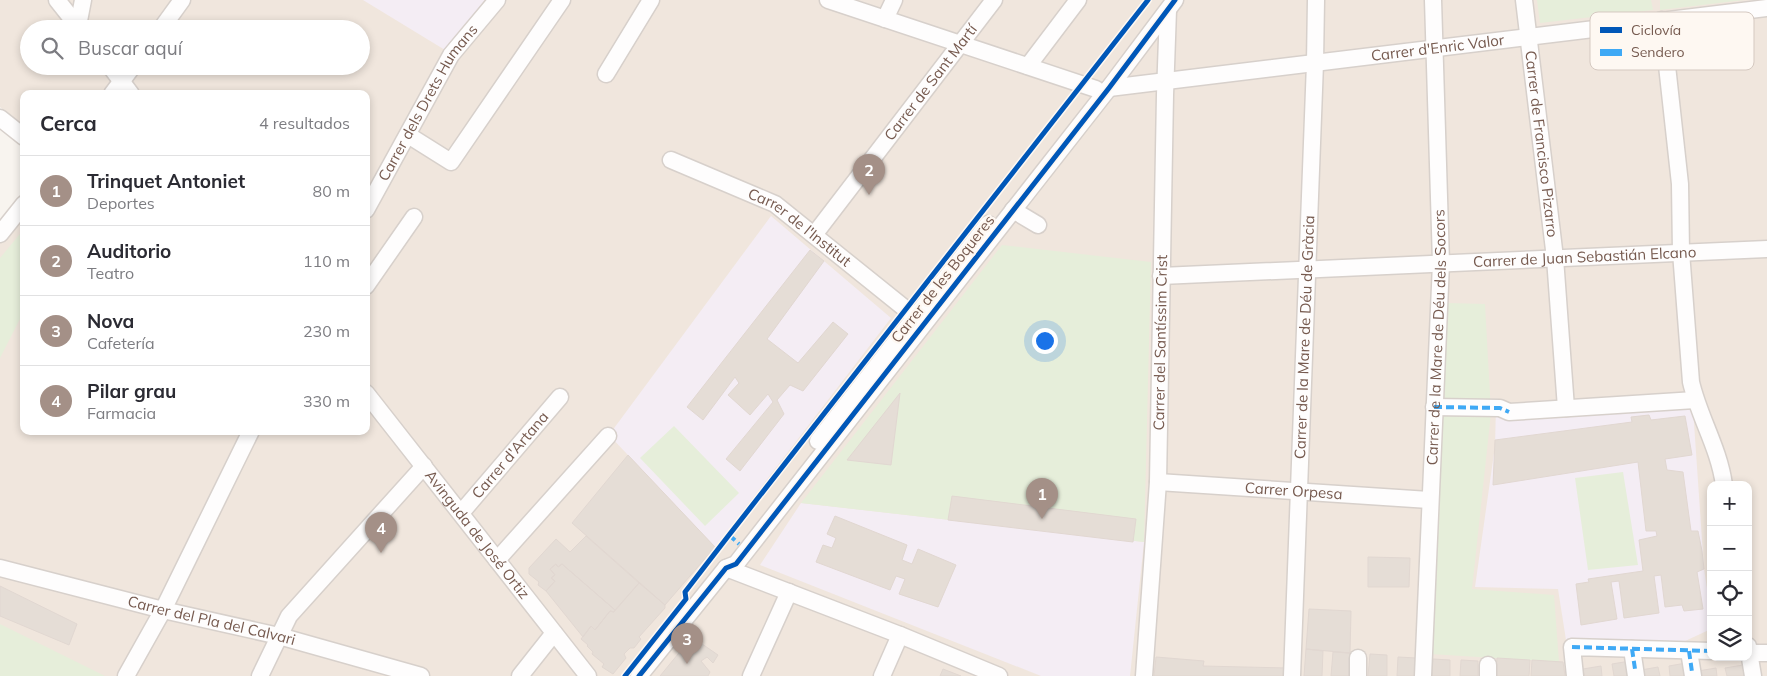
<!DOCTYPE html>
<html lang="es">
<meta charset="utf-8">
<style>
body{margin:0;font-family:Mulish,sans-serif;background:#f7f7f7;color:#2b2b33}
.controls{position:absolute;right:15px;bottom:15px;display:grid;overflow:hidden;border-radius:10px;box-shadow:0 2px 8px #0003}
.controls button{width:45px;height:45px;display:grid;place-items:center;padding:0;border:0;border-bottom:1px solid #e1e1e2;background:#fff;color:#2b2b33;font:25px sans-serif}
.you{position:absolute;left:1044px;top:340px;width:18px;height:18px;margin:-12px;border:4px solid #fff;border-radius:50%;background:#1a73e8;box-shadow:0 0 0 8px #1a73e833}
.badge{display:grid;place-items:center;width:32px;height:32px;border-radius:50%;background:#a49087;color:#fff;font-size:16px;font-weight:700}
.pin{position:absolute;translate:-50% -41px;filter:drop-shadow(0 1px 2px #0008)}
.pin::after{content:'';position:absolute;top:26px;width:18px;height:15px;background:inherit;clip-path:polygon(0 0,100% 0,50% 100%)}
.list{margin:0;padding:0;list-style:none}
h2{display:flex;justify-content:space-between;align-items:center;height:65px;margin:0;padding:0 20px;font-size:21px}
h2 small{font-size:16px;font-weight:400;color:#7c7c81}
.list li{display:grid;grid-template-columns:32px 1fr auto;gap:15px;align-items:center;box-sizing:border-box;height:70px;padding:0 20px;border-top:1px solid #e1e1e2}
.list b{display:block;font-size:19px;white-space:nowrap}
.list p{margin:0;font-size:16px;white-space:nowrap;color:#7c7c81}
.list em{font-size:16px;font-style:normal;color:#7c7c81}
.icon{flex:none;width:28px;height:28px;fill:none;stroke:currentColor;stroke-width:2;stroke-linecap:round;stroke-linejoin:round}
.map{position:relative;flex:none;width:1767px;height:676px;overflow:hidden}
.search{position:absolute;background:#fff;box-shadow:0 2px 8px #0003;left:20px;top:20px;width:350px;height:55px;display:flex;align-items:center;gap:12px;box-sizing:border-box;padding:0 18px;border-radius:28px;color:#7c7c81;font-size:19px}
.panel{position:absolute;background:#fff;box-shadow:0 2px 8px #0003;left:20px;top:90px;width:350px;height:345px;border-radius:10px}
.map>svg:first-child{display:block}
.residential{fill:#f0e6dd;fill-rule:evenodd}
.education{fill:#f4edf4}
.green{fill:#e6eeda}
.building{fill:#e5ddd6;stroke:#e1d7d1}
.lines{fill:none;stroke-linecap:round;stroke-linejoin:round}
.minor-casing{stroke:#d7d0cb;stroke-width:19}
.minor{stroke:#fefdfd;stroke-width:16}
.quiet{stroke:#3fa9f5;stroke-width:4;stroke-dasharray:8 4;stroke-linecap:butt}
.cycleway-casing{stroke:#fef8f2;stroke-width:8}
.cycleway{stroke:#0057b8;stroke-width:5}
.labels{text-anchor:middle;stroke-width:4.5;stroke-linejoin:round;paint-order:stroke}
.street-label{font-size:15px;fill:#765a4f;stroke:#fef8f2}
.key{fill:#fef8f2;stroke:#d5c9c1;stroke-width:1}
.key-label{font-size:14px;fill:#765a4f}
</style>
<div class="map">
<svg width="1767" height="676" viewBox="0 0 1767 676">
<rect width="100%" height="100%" fill="#f8f4ef"/>
<!-- residential -->
<path class="residential" d="M0,0H1767V676H0V222L24,192V431H366V94H24V127L0,107ZM29,29H361V66H29ZM1711,485H1748V657H1711Z"/>
<!-- education -->
<path class="education" d="M363,0H485L445,50Z
M771,216L891,318L715,547L609,435Z
M1692,394L1704,569L1711,615V629L1683,642L1566,640L1558,589L1475,587L1495,446L1496,406Z
M801,503L1144,542L1130,676H1041L760,565Z"/>
<!-- green -->
<path class="green" d="M1537,0H1651L1653,10L1540,23Z
M1660,0H1744L1660,10Z
M24,229V311L0,358V258Z
M1002,245L1151,262L1144,542L801,503Z
M1447,303L1485,304L1491,413L1472,589L1554,595L1559,662L1430,654L1444,406Z
M674,426L739,493L705,526L640,458Z
M1623,472L1638,565L1588,570L1575,478Z
M0,624L105,676H0Z"/>
<!-- building -->
<path class="building" d="M810,250L824,261L767,339L798,363L833,322L848,334L803,391L790,385L777,400L784,414L740,471L726,459L773,402L768,394L750,415L728,395L739,383L735,377L703,420L687,407Z
M900,393L891,465L847,460Z
M1649,415L1651,420L1685,416L1692,455L1665,459L1667,470L1683,472L1691,531H1698L1702,551L1704,569L1697,572L1703,609L1684,611L1682,605L1665,607L1661,575L1654,576L1659,613L1624,618L1619,581L1611,582L1617,619L1581,625L1576,584L1589,582L1588,579L1643,571L1639,540L1657,536L1656,531H1646L1638,462L1493,485L1495,440L1632,422L1631,417Z
M628,455L715,547L665,605L572,523Z
M952,496L1136,519L1133,542L948,520Z
M835,516L907,545L902,560L912,564L918,549L956,565L938,607L899,594L905,579L896,576L890,590L816,562L823,545L832,548L836,538L827,534Z
M586,536L639,583L615,610L562,564L558,567L556,564L550,569L555,575L551,578L555,581L546,591L538,585L539,582L529,574V568L556,539L570,552Z
M1368,557L1410,558L1409,587H1368Z
M556,564L558,567L562,564L615,610L614,612L610,611L595,630L591,626L583,637L546,591L555,581L551,578L555,575L550,569Z
M639,583L665,605V608L639,637L641,639L634,648H630L624,654L626,658L613,674L602,667L604,664L592,654L593,652L587,646L588,645L581,639L591,626L595,630L610,611L614,612Z
M0,586L77,624L69,645L0,616Z
M1309,609L1351,611L1350,653L1306,649Z
M692,637L718,655L713,663L707,657L701,661L710,672L708,676H660Z
M1306,649L1323,651L1322,676H1304Z
M1333,652L1350,653L1349,676H1331Z
M1370,654L1387,655V676H1368Z
M1156,657L1204,661L1203,666L1286,668V676H1154Z
M1398,657L1416,658L1415,676H1397Z
M1497,658L1530,660L1529,676H1496Z
M1433,659L1450,660V676H1432Z
M1461,660L1478,661V676H1460Z
M1532,660L1563,662L1565,676H1531Z
M1630,661L1632,676H1614L1612,664Z
M1686,663L1688,676H1670L1669,666Z
M1743,665L1745,676H1727L1725,668Z
M1601,666L1602,676H1584L1583,669Z
M1658,667L1660,676H1642L1641,670Z
M1716,668L1717,676H1699L1698,671Z
M943,669L961,676H940Z"/>
<g class="lines">
<defs>
<g id="minor">
<path d="M57,0L80,29"/>
<path d="M828,0L1096,89"/>
<path id="s1" d="M1524,0L1555,258L1566,408"/>
<path d="M885,19L894,0"/>
<path d="M1662,20L1680,184L1681,252L1691,382C1699,417 1719,448 1724,485"/>
<path d="M78,26L83,0"/>
<path d="M161,29L182,0"/>
<path d="M110,66L131,94"/>
<path d="M1028,66L1078,0"/>
<path d="M606,74L651,0"/>
<path id="s2" d="M1109,88L1767,8"/>
<path d="M112,94L133,66"/>
<path d="M0,118L24,137"/>
<path d="M408,135L451,162L562,0"/>
<path id="s3" d="M671,160L775,204L923,323"/>
<path id="s4" d="M366,210L451,55L497,0"/>
<path d="M1013,210L1038,225"/>
<path d="M0,234L24,204"/>
<path id="s5" d="M814,235L994,0"/>
<path id="s6" d="M1161,276L1767,249"/>
<path d="M366,286L414,217"/>
<path id="s7" d="M366,393L588,676"/>
<path d="M1434,407L1500,408L1509,412L1695,400"/>
<path d="M818,441L988,224"/>
<path id="s8" d="M1158,482L1429,500"/>
<path id="s9" d="M461,513L560,397"/>
<path d="M497,560L608,436"/>
<path id="s10" d="M0,568L163,610L279,636L421,676"/>
<path d="M726,568L900,635L999,676"/>
<path d="M1748,646L1753,676"/>
<path d="M1632,649L1636,676"/>
<path d="M1689,651L1693,676"/>
<path d="M1748,653H1767"/>
<path d="M126,676L163,610L251,431"/>
<path d="M260,676L289,616L424,466"/>
<path d="M520,676L554,633"/>
<path d="M639,676L726,568L736,564L1109,88L1175,0"/>
<path d="M751,676L789,592"/>
<path d="M882,676L900,635"/>
<path id="s11" d="M1144,676L1158,482L1165,95L1168,10"/>
<path id="s12" d="M1292,676L1315,63L1316,0"/>
<path d="M1358,676V658"/>
<path id="s13" d="M1423,676L1441,263L1433,0"/>
<path d="M1488,676V665"/>
<path d="M1575,676L1572,647L1711,651"/>
</g>
</defs>
<!-- minor casing -->
<use href="#minor" class="minor-casing"/>
<!-- minor -->
<use href="#minor" class="minor"/>
<!-- quiet -->
<path class="quiet" d="M1434,407L1500,408L1509,412
M729,535L739,544
M1572,647L1711,651
M1632,649L1635,669
M1689,651L1692,672
M1748,653H1749"/>
<defs>
<path id="cycleway" d="M625,676L686,599L685,592L729,535L1148,0
M639,676L726,568L736,564L1109,88L1175,0"/>
</defs>
<!-- cycleway casing -->
<use href="#cycleway" class="cycleway-casing"/>
<!-- cycleway -->
<use href="#cycleway" class="cycleway"/>
</g>
<g class="labels">
<!-- street labels -->
<g class="street-label">
<text dy="5" stroke="none"><textPath href="#s2" startOffset="331">Carrer d'Enric Valor</textPath></text>
<text dy="5" stroke="none"><textPath href="#s5" startOffset="192">Carrer de Sant Martí</textPath></text>
<text dy="5" stroke="none"><textPath href="#s4" startOffset="124">Carrer dels Drets Humans</textPath></text>
<text dy="5" stroke="none"><textPath href="#s1" startOffset="145">Carrer de Francisco Pizarro</textPath></text>
<text dy="5" stroke="none"><textPath href="#s3" startOffset="146">Carrer de l'Institut</textPath></text>
<text dy="5" stroke="none"><textPath href="#s6" startOffset="424">Carrer de Juan Sebastián Elcano</textPath></text>
<text transform="translate(943 279) rotate(-52)" y="5">Carrer de les Boqueres</text>
<text dy="5" stroke="none"><textPath href="#s12" startOffset="339">Carrer de la Mare de Déu de Gràcia</textPath></text>
<text dy="5" stroke="none"><textPath href="#s13" startOffset="339">Carrer de la Mare de Déu dels Socors</textPath></text>
<text dy="5" stroke="none"><textPath href="#s11" startOffset="334">Carrer del Santíssim Crist</textPath></text>
<text dy="5" stroke="none"><textPath href="#s9" startOffset="76">Carrer d'Artana</textPath></text>
<text dy="5" stroke="none"><textPath href="#s8" startOffset="136">Carrer Orpesa</textPath></text>
<text dy="5" stroke="none"><textPath href="#s7" startOffset="180">Avinguda de José Ortiz</textPath></text>
<text dy="5" stroke="none"><textPath href="#s10" startOffset="218">Carrer del Pla del Calvari</textPath></text>
</g>
</g>
<!-- legend -->
<rect x="1590" y="12" width="164" height="58" rx="8" class="key"/>
<rect x="1600" y="27" width="22" height="6" fill="#0057b8"/>
<rect x="1600" y="49" width="22" height="7" fill="#3fa9f5"/>
<g class="key-label">
<text x="1631" y="35">Ciclovía</text>
<text x="1631" y="57">Sendero</text>
</g>
</svg>
<div class="controls">
<button>+</button>
<button>−</button>
<button><svg class="icon" aria-label="locate" viewBox="0 0 24 24"><circle cx="12" cy="12" r="6"/><path d="M12 2v4M12 18v4M2 12h4M18 12h4"/></svg></button>
<button><svg class="icon" aria-label="layers" viewBox="0 0 24 24"><path d="M12 4l9 5-9 5-9-5zM3 14l9 5 9-5"/></svg></button>
</div>
<div class="you"></div>
<div class="pin badge" style="left:1042px;top:519px">1</div>
<div class="pin badge" style="left:869px;top:195px">2</div>
<div class="pin badge" style="left:687px;top:664px">3</div>
<div class="pin badge" style="left:381px;top:553px">4</div>
<div class="search"><svg class="icon" aria-label="search" viewBox="0 0 24 24"><circle cx="10" cy="10" r="6"/><path d="M15 15l6 6"/></svg>Buscar aquí</div>
<section class="panel">
<h2>Cerca<small>4 resultados</small></h2>
<ul class="list">
<li><span class="badge">1</span><div><b>Trinquet Antoniet</b><p>Deportes</p></div><em>80 m</em></li>
<li><span class="badge">2</span><div><b>Auditorio</b><p>Teatro</p></div><em>110 m</em></li>
<li><span class="badge">3</span><div><b>Nova</b><p>Cafetería</p></div><em>230 m</em></li>
<li><span class="badge">4</span><div><b>Pilar grau</b><p>Farmacia</p></div><em>330 m</em></li>
</ul>
</section>
</div>
